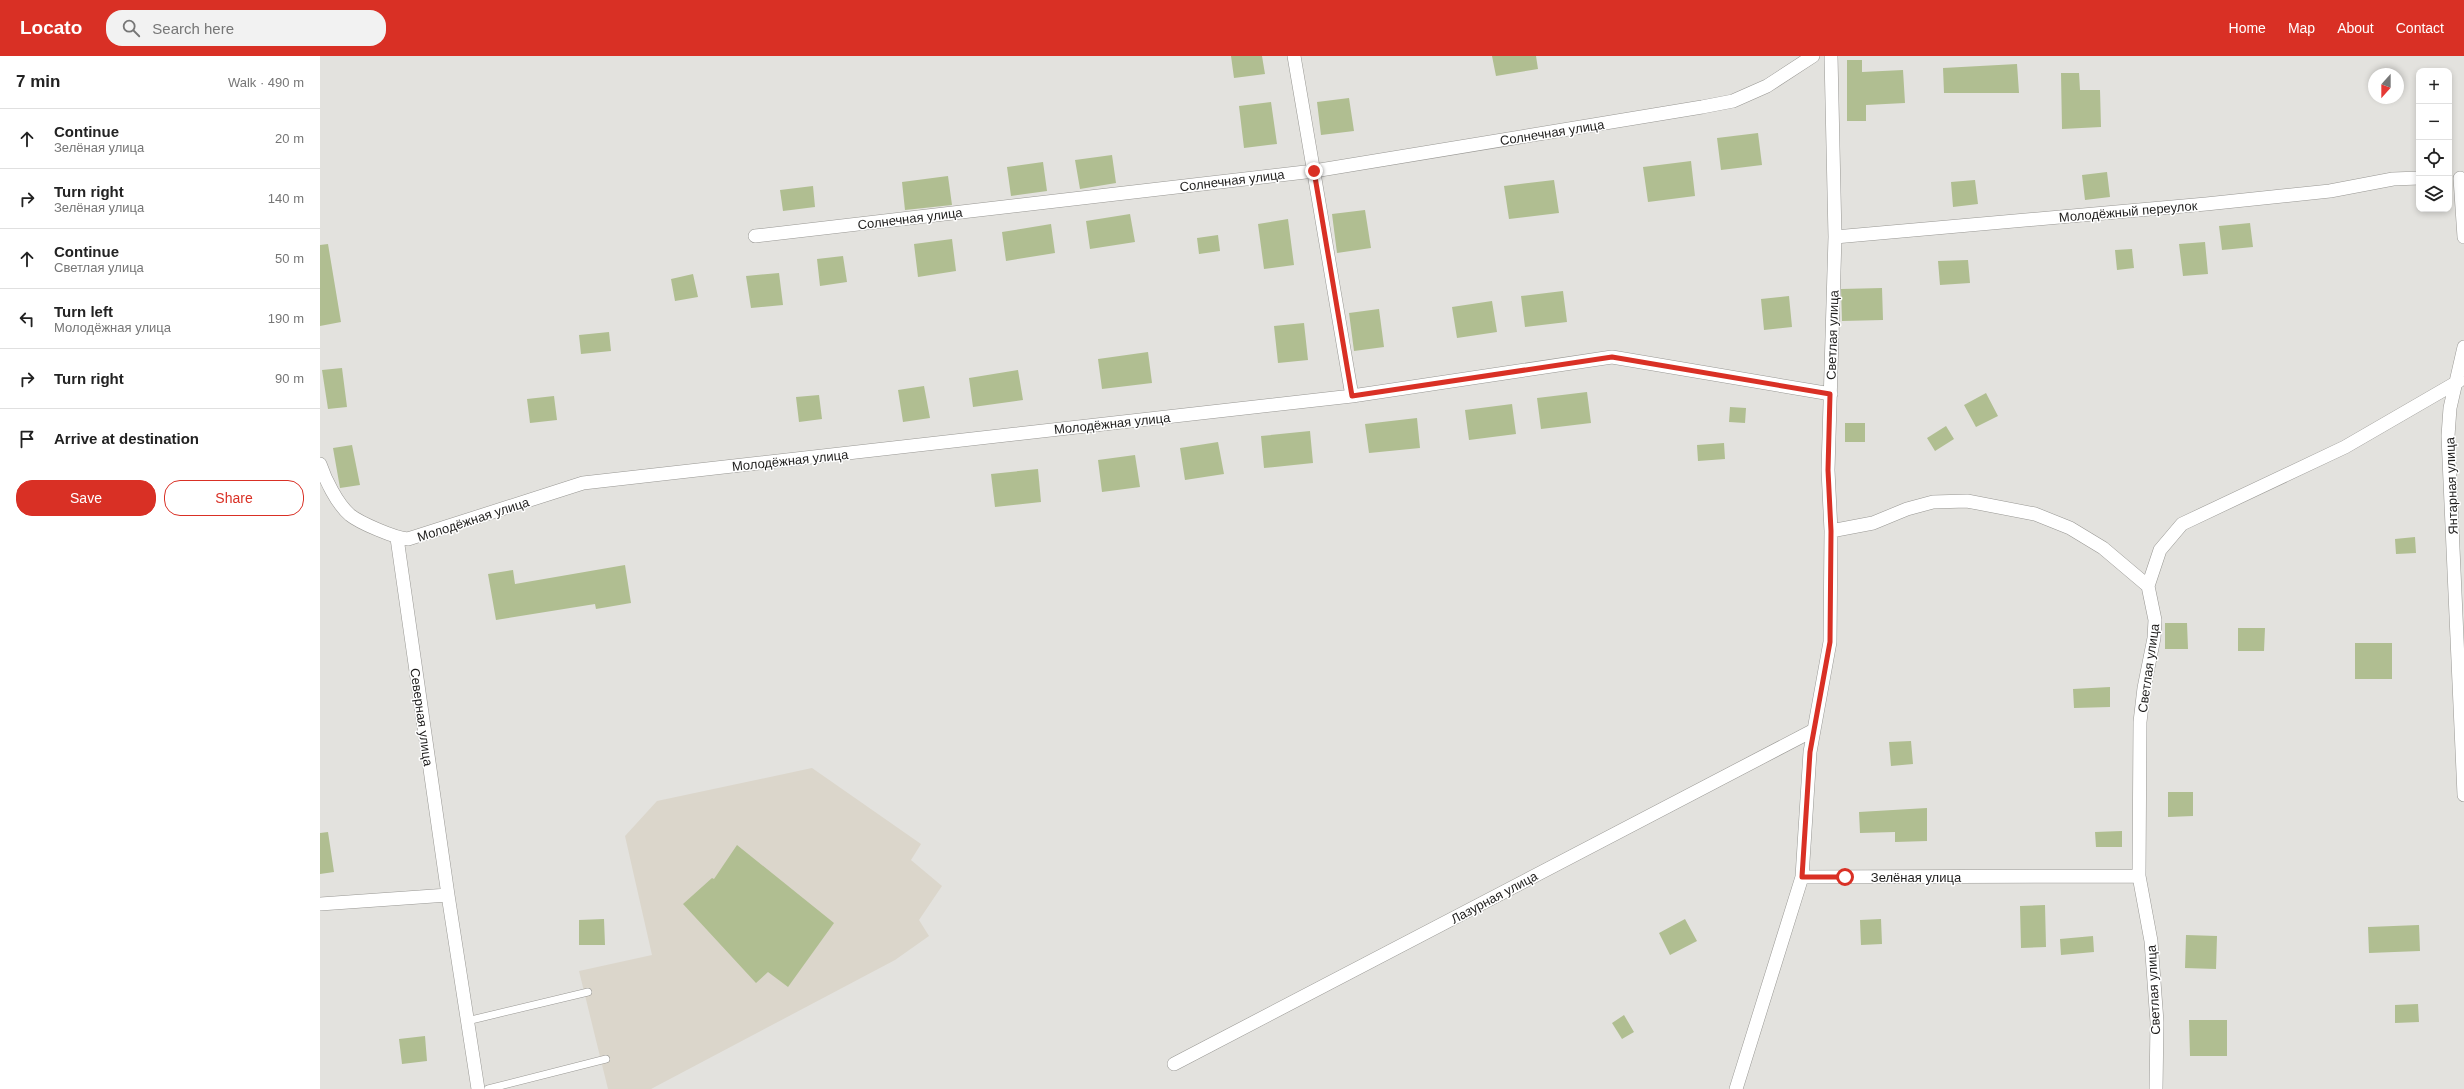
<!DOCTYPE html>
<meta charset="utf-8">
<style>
body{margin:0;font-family:Arial,sans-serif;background:#f2f2f2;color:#222}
.controls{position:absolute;right:12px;top:12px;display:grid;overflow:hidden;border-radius:8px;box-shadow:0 2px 6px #0003}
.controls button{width:36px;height:36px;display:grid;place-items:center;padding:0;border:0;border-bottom:1px solid #e0e0e0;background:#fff;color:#222;font:20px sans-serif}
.compass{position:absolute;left:2048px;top:12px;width:36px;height:36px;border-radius:50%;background:#fff;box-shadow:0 2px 6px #0003;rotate:201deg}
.stop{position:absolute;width:12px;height:12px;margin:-9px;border:3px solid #d93025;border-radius:50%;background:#fff}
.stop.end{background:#d93025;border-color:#fff;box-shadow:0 1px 4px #0008}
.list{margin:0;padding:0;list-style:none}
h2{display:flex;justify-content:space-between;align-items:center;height:52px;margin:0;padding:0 16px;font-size:17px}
h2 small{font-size:13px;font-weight:400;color:#767676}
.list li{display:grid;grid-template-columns:26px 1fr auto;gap:12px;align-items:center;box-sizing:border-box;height:60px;padding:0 16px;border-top:1px solid #e0e0e0}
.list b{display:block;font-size:15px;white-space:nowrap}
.list p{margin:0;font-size:13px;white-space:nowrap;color:#767676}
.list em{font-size:13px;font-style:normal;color:#767676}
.actions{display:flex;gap:8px;padding:12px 16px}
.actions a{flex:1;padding:9px 0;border:1px solid #d93025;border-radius:16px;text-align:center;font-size:14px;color:#d93025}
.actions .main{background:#d93025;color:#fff}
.icon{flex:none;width:22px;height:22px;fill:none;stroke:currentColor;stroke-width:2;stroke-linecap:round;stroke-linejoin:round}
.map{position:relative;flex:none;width:2144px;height:1033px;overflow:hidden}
header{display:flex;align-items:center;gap:24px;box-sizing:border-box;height:56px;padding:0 20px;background:#d93025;color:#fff}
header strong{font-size:19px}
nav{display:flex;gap:22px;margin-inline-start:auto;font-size:14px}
.search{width:280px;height:36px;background:#f2f2f2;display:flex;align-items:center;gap:10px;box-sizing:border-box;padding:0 14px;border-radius:16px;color:#767676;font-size:15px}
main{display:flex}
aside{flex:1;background:#fff}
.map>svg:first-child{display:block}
.built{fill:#dbd6cb}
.building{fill:#b0be91}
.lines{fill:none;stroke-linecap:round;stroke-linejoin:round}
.service-casing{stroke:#989793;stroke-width:8}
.minor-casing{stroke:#989793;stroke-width:14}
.service{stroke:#fff;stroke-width:7}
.minor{stroke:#fff;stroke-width:13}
.route{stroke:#d93025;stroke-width:5}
.labels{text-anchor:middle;stroke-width:3;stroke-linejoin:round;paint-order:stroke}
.street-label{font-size:13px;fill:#1e1d1c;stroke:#fff}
</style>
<header>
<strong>Locato</strong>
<div class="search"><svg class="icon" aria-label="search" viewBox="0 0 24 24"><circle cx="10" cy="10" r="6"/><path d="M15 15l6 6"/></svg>Search here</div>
<nav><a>Home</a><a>Map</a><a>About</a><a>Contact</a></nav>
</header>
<main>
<aside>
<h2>7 min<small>Walk · 490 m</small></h2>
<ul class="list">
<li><svg class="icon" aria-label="ahead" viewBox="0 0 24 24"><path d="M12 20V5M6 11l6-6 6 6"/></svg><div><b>Continue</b><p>Зелёная улица</p></div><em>20 m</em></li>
<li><svg class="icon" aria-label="right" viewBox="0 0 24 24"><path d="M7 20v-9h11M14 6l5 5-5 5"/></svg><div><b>Turn right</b><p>Зелёная улица</p></div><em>140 m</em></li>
<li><svg class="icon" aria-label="ahead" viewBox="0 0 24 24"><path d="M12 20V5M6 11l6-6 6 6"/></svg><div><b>Continue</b><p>Светлая улица</p></div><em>50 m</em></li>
<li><svg class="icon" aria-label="left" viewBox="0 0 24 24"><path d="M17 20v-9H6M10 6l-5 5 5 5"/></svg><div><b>Turn left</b><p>Молодёжная улица</p></div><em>190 m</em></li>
<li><svg class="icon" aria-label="right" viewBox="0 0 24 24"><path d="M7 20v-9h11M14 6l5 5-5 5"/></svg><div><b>Turn right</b></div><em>90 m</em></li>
<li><svg class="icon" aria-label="arrive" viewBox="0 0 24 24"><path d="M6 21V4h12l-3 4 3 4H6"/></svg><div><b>Arrive at destination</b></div></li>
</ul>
<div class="actions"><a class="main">Save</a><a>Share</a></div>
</aside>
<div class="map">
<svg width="2144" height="1033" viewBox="0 0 2144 1033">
<rect width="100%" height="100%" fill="#e3e2de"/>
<!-- built -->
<path class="built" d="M492,712L601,788L591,804L622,830L599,864L609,880L575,904L331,1033H288L259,915L332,899L305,780L337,745Z"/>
<!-- building -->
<path class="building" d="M911,0H942L945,18L914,22Z
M1172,0H1216L1218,13L1176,20Z
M1527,4H1542V16L1583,14L1585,47L1546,49V65H1527Z
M1697,8L1699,37H1624L1623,12Z
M1741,17H1759L1760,34H1780L1781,71L1742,73Z
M1029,42L1034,75L1001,79L997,46Z
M951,46L957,88L924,92L919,50Z
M1438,77L1442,109L1401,114L1397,82Z
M792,99L796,127L760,133L755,104Z
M1371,105L1375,140L1328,146L1323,111Z
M723,106L727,135L691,140L687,111Z
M1787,116L1790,141L1765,144L1762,119Z
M628,120L632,149L585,154L582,126Z
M1234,124L1239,157L1189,163L1184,130Z
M1655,124L1658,148L1633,151L1631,126Z
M493,130L495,151L463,155L460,134Z
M1045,154L1051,192L1017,197L1012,158Z
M810,158L815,186L770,193L766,165Z
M968,163L974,209L944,213L938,168Z
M1930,167L1933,191L1902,194L1899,170Z
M731,168L735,197L686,205L682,176Z
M898,179L900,195L879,198L877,182Z
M632,183L636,215L598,221L594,188Z
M1885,186L1888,218L1863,220L1859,188Z
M8,188L21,266L0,270V189Z
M1812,193L1814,212L1797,214L1795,194Z
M523,200L527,226L500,230L497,203Z
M1648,204L1650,227L1620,229L1618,205Z
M459,217L463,249L431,252L426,220Z
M373,218L378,241L355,245L351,223Z
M1562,232L1563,264L1522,265L1521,233Z
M1243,235L1247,266L1205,271L1201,240Z
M1469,240L1472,271L1444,274L1441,243Z
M1172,245L1177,276L1137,282L1132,251Z
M1059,253L1064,291L1034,295L1029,257Z
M984,267L988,304L958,307L954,270Z
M289,276L291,295L261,298L259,279Z
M828,296L832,327L782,333L778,303Z
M22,312L27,351L8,353L2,314Z
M698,314L703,344L653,351L649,322Z
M604,330L610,362L583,366L578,334Z
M1267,336L1271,367L1221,373L1217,342Z
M1666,337L1678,360L1656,371L1644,349Z
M499,339L502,363L479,366L476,341Z
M234,340L237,364L210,367L207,343Z
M1192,348L1196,378L1149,384L1145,354Z
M1410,351L1426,352L1425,367L1409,366Z
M1097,362L1100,392L1049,397L1045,368Z
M1525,367H1545V386H1525Z
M1626,370L1634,383L1615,395L1607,382Z
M990,375L993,407L944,412L941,380Z
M898,386L904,418L865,424L860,392Z
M1404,387L1405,403L1378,405L1377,389Z
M32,389L40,429L20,432L13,392Z
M815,399L820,431L782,436L778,404Z
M718,413L721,446L675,451L671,418Z
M2095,481L2096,497L2076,498L2075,483Z
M305,509L311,547L276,553L275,548L176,564L168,518L193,514L195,528Z
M1845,567H1867L1868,593H1845Z
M1918,572H1945L1944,595H1918Z
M2035,587H2072V623H2035Z
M1790,631V651L1754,652L1753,633Z
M1591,685L1593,708L1571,710L1569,686Z
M1848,736H1873V760L1848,761Z
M1607,752V785L1575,786V776L1540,777L1539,756Z
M1802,775V791H1776L1775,776Z
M8,776L14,816L0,818V777Z
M417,789L514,867L468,931L448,916L436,927L363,848L392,822L394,823Z
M1725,849L1726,891L1701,892L1700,850Z
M284,863L285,889H259V864Z
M1365,863L1377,885L1350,899L1339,877Z
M1561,863L1562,888L1541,889L1540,864Z
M2099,869L2100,895L2049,897L2048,871Z
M1866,879L1897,880L1896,913L1865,912Z
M1773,880L1774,896L1741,899L1740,883Z
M2098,948L2099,966L2075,967V949Z
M1304,959L1314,976L1302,983L1292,967Z
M1869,964H1907V1000H1870Z
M105,980L107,1005L82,1008L79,983Z"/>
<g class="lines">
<defs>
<path id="service" d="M147,965L268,936
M168,1033L286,1003"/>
<path id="minor" d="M974,0L1032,340
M1511,0L1515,181L1508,414L1511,475L1510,586L1490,696L1482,821L1819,820
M2140,122L2144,181
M435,180L994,115L1382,51L1413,45L1447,30L1493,0
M1515,181L1886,148L2010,135L2073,123L2099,122
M2144,291L2130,352L2128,380L2144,739
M0,408C5,423 17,448 30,459C40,467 75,482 88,483L263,427L1032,340L1292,301L1511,338
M1511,475L1553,467L1587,453L1613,446L1647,445L1715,458L1750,472L1783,492L1828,530L1835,564L1834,582L1824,632L1820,666L1819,820L1831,885L1837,966L1836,1033
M1828,530L1840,494L1862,468L2025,391L2139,325
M128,839L158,1033
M0,848L128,839L77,482
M854,1008L1494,674
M1416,1033L1482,821"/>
</defs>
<!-- service casing -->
<use href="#service" class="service-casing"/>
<!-- minor casing -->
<use href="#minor" class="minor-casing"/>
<!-- service -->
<use href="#service" class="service"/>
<!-- minor -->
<use href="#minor" class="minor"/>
</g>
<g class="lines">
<!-- route -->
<path class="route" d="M994,115L1032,340L1292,301L1510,338L1508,414L1511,475L1510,586L1490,696L1482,821H1525"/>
</g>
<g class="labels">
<!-- street labels -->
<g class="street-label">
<text transform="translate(1232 76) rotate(-9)" y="5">Солнечная улица</text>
<text transform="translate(912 124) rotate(-7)" y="5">Солнечная улица</text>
<text transform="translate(1808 155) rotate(-5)" y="5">Молодёжный переулок</text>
<text transform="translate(590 162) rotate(-7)" y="5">Солнечная улица</text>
<text transform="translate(1512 279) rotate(-88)" y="5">Светлая улица</text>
<text transform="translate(792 367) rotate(-6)" y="5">Молодёжная улица</text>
<text transform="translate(470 404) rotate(-6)" y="5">Молодёжная улица</text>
<text transform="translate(2131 430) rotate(-92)" y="5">Янтарная улица</text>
<text transform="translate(153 463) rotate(-18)" y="5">Молодёжная улица</text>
<text transform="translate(1828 612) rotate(-82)" y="5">Светлая улица</text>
<text transform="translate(102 661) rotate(82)" y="5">Северная улица</text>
<text x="1596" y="826">Зелёная улица</text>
<text transform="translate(1174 841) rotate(-28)" y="5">Лазурная улица</text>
<text transform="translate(1833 934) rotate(-93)" y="5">Светлая улица</text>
</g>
</g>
</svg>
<div class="controls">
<button>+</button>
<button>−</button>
<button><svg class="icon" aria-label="locate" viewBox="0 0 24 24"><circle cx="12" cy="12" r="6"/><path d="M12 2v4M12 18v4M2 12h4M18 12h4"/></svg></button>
<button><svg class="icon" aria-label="layers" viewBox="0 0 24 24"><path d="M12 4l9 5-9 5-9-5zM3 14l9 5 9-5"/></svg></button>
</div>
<svg class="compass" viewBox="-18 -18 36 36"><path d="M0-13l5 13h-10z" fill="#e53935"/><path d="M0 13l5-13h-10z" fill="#767676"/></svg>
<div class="stop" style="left:1525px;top:821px"></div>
<div class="stop end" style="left:994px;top:115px"></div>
</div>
</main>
